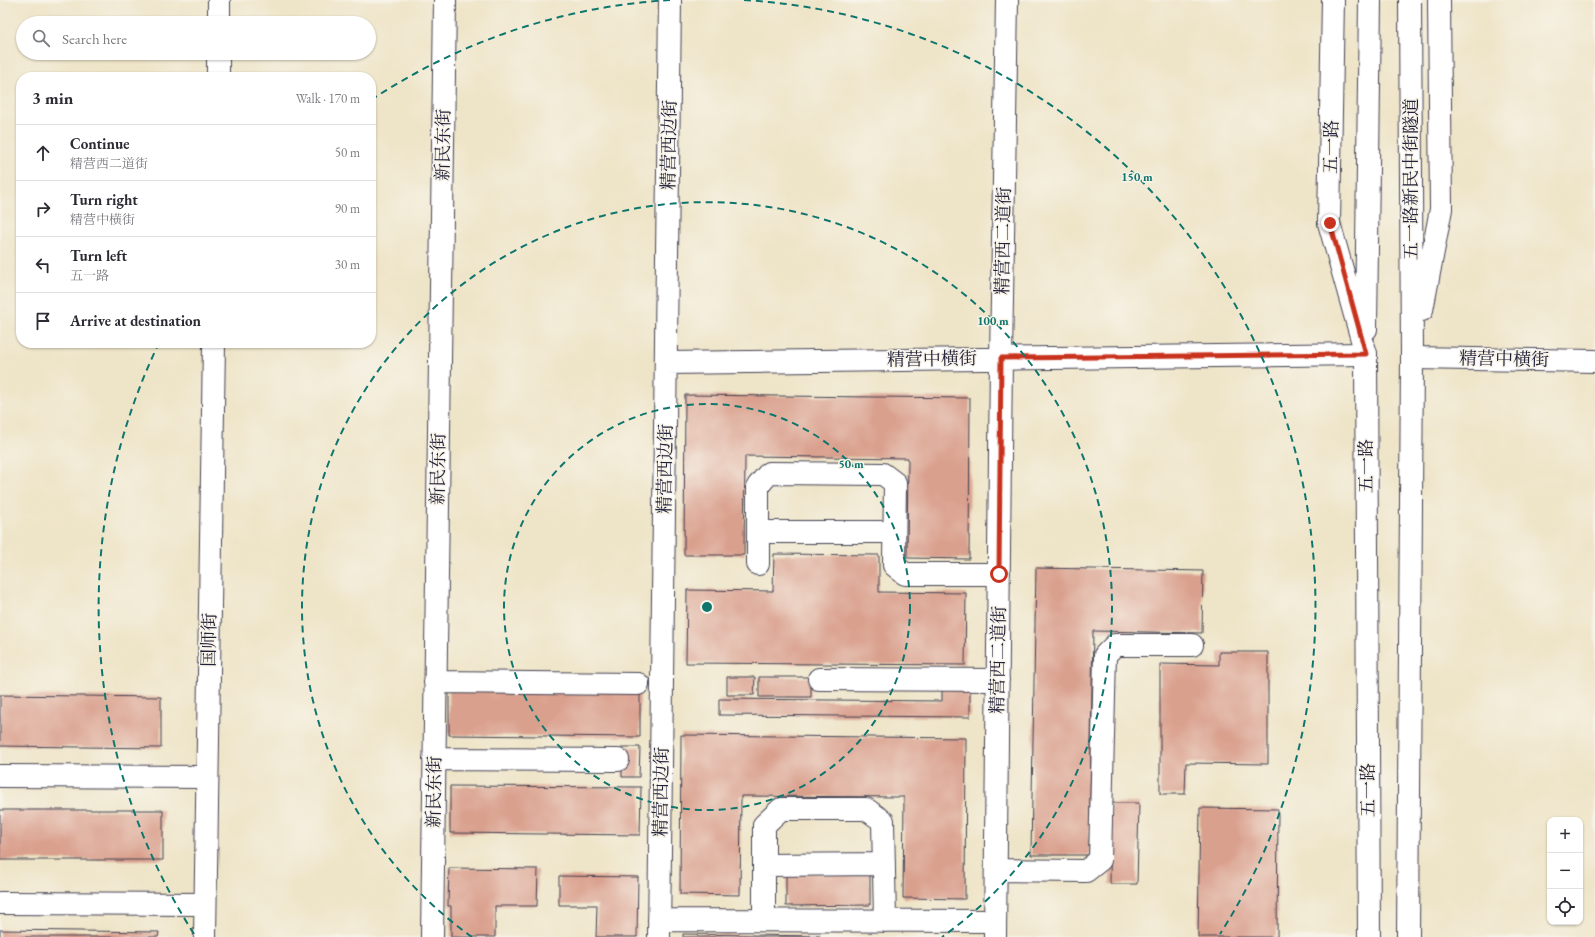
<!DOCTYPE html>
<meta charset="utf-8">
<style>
body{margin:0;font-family:"EB Garamond","Noto Serif SC",serif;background:#f2f2f3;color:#2b2b33}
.controls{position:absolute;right:12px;bottom:12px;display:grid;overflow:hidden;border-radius:8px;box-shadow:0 1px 3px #0004}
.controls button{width:36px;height:36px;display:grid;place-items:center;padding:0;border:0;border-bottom:1px solid #e1e1e2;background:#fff;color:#2b2b33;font:20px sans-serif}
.stop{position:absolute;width:12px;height:12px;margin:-9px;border:3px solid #c8321e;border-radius:50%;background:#fff}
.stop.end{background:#c8321e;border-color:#fff;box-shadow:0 1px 4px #0008}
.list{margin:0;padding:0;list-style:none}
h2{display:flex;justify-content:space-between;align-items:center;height:52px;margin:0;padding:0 16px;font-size:17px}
h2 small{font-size:13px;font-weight:400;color:#7c7c81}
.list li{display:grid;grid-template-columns:26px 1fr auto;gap:12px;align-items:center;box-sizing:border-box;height:56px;padding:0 16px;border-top:1px solid #e1e1e2}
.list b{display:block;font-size:15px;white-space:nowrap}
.list p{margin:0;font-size:13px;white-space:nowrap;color:#7c7c81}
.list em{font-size:13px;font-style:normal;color:#7c7c81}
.icon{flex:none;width:22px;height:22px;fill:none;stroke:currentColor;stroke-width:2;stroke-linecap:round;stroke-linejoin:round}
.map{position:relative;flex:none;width:1595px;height:937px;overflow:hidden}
.search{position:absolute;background:#fff;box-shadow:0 1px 3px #0004;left:16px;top:16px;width:360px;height:44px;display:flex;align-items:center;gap:10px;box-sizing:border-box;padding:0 14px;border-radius:22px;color:#7c7c81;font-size:15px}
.panel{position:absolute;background:#fff;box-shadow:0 1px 3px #0004;left:16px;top:72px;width:360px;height:276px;border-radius:16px}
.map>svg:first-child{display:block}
.building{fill:#daa08e}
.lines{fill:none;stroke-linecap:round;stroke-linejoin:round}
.minor-casing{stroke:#413f50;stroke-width:24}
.major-casing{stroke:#413f50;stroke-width:24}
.minor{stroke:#fff;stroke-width:22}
.major{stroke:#fff;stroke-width:22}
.route{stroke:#c8321e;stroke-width:5}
.ring{fill:none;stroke:#0f766e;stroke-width:2;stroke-dasharray:7 5}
.labels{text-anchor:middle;stroke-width:3;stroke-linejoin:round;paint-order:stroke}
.street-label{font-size:18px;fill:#22223b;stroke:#f7f3e8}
.centre{fill:#0f766e;stroke:#f7f3e8;stroke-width:2}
.ring-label{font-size:12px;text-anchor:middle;font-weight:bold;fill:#0f766e;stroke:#f7f3e8;stroke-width:3;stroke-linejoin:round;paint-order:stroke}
</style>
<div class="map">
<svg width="1595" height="937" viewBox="0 0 1595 937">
<rect width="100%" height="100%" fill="#f7f3e8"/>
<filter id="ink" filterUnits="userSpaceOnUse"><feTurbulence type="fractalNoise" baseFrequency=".025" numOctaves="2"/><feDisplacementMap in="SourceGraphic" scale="8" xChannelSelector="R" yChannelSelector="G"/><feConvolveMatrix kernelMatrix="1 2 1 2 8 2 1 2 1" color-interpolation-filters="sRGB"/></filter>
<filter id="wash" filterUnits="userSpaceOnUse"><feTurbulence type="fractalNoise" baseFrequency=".012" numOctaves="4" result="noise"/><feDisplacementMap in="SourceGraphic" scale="16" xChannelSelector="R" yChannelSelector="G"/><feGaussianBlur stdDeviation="0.9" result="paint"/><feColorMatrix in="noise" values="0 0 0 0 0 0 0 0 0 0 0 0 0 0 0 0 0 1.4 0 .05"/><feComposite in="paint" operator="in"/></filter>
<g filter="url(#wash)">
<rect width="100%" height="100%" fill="#eee4c7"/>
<g id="blocks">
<!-- building -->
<path class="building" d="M685,395L970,398L969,559L907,558L908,458L745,456L744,555H684Z
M774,554L879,555V592L966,593L965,665L686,663L687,590L773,591Z
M1036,568L1203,571L1202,633L1093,631L1089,855H1031Z
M1219,652H1268V764L1186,763L1185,794H1160V664L1219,665Z
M727,677H755L754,695H727Z
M759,677H811V697H759Z
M449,688L640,689V737L449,735Z
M942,688H970V717L719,715V699L942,701Z
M0,695L161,697V748L0,746Z
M681,735L966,738L965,899L903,898L904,797L741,796L740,895L680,894Z
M622,747H640L639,777H622Z
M450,786L641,787L640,835L450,833Z
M1111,803H1139L1137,884H1110Z
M1200,808L1278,809L1277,937H1198Z
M0,810H163V860H0Z
M449,868L538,869L537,906H495V937H451V906H448Z
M870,872V905L786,906V873Z
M559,876L638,877L637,937H596L597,905H559Z
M0,930L159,932L158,937H0Z
M683,934L820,936V937H683Z"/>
</g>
</g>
<g filter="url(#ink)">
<use href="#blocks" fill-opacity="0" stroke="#413f50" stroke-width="1"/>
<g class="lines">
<defs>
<path id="minor" d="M219,23V0
M218,77V53
M1412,358L1595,361
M666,363L1366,354
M759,532H894
M758,564V486L769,473L883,474L895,483L894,565L905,574H999
M819,679L998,680
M435,682L638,684
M434,759L618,760
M0,776L207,777
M764,865L884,864
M996,870L1086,871L1100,860L1105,655L1115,645H1192
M0,903L205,904
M659,920L995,921
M764,920V825L781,809H866L883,821L885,921
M205,937L214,343
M432,937L445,0
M659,937L670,0
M995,937L1001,358L1007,0"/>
<path id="major" d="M1333,0L1329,223L1366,354L1369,937
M1422,310L1441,209L1439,0
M1366,329L1370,0
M1408,937L1412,358L1410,0"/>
</defs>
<!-- minor casing -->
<use href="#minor" class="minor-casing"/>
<!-- major casing -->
<use href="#major" class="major-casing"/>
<!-- minor -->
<use href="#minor" class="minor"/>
<!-- major -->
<use href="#major" class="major"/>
</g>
</g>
<g class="lines" filter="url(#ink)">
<!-- route -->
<path class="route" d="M999,574L1001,358L1366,354L1330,223"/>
</g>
<!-- distance rings -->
<g class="ring">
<circle cx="707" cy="607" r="203"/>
<path d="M472 937A405 405 0 1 1 942 937"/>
<path d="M194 934A608 608 0 0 1 158 345M371 100A608 608 0 0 1 670 0M744 0A608 608 0 0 1 1220 934"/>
</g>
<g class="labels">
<!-- street labels -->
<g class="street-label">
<text transform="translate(443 145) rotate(-89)" y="6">新民东街</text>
<text transform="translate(669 145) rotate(-89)" y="6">精营西边街</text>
<text transform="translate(1331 147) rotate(-89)" y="6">五一路</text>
<text transform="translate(1411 179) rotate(-90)" y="6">五一路新民中街隧道</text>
<text transform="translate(1003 241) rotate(-89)" y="6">精营西二道街</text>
<text transform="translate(932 359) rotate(-1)" y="6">精营中横街</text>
<text transform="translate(1504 359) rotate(1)" y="6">精营中横街</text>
<text transform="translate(1366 466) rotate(-90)" y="6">五一路</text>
<text transform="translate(438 469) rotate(-89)" y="6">新民东街</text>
<text transform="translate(665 469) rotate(-89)" y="6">精营西边街</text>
<text transform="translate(209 640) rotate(-89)" y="6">国师街</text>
<text transform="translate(998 660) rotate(-89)" y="6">精营西二道街</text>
<text transform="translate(1368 790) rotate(-90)" y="6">五一路</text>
<text transform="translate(434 792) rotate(-89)" y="6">新民东街</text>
<text transform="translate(661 792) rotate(-89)" y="6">精营西边街</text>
</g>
</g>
<circle cx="707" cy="607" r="6" class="centre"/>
<g class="ring-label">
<text x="1137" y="181">150 m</text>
<text x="993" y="325">100 m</text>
<text x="851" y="468">50 m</text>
</g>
</svg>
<div class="controls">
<button>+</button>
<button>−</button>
<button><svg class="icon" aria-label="locate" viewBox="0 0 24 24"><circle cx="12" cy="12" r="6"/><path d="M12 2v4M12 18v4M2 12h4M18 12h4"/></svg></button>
</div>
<div class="stop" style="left:999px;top:574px"></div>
<div class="stop end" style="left:1330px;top:223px"></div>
<div class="search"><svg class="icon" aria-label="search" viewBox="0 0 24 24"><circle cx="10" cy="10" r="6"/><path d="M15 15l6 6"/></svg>Search here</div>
<section class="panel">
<h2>3 min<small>Walk · 170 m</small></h2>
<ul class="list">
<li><svg class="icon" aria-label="ahead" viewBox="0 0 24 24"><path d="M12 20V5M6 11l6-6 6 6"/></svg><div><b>Continue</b><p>精营西二道街</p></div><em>50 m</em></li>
<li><svg class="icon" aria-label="right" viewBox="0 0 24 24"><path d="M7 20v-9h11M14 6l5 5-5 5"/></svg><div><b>Turn right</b><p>精营中横街</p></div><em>90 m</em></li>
<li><svg class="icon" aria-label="left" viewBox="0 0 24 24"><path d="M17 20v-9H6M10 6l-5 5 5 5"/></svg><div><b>Turn left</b><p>五一路</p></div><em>30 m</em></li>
<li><svg class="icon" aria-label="arrive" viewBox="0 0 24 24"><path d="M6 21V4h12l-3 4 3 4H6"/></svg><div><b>Arrive at destination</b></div></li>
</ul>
</section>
</div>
